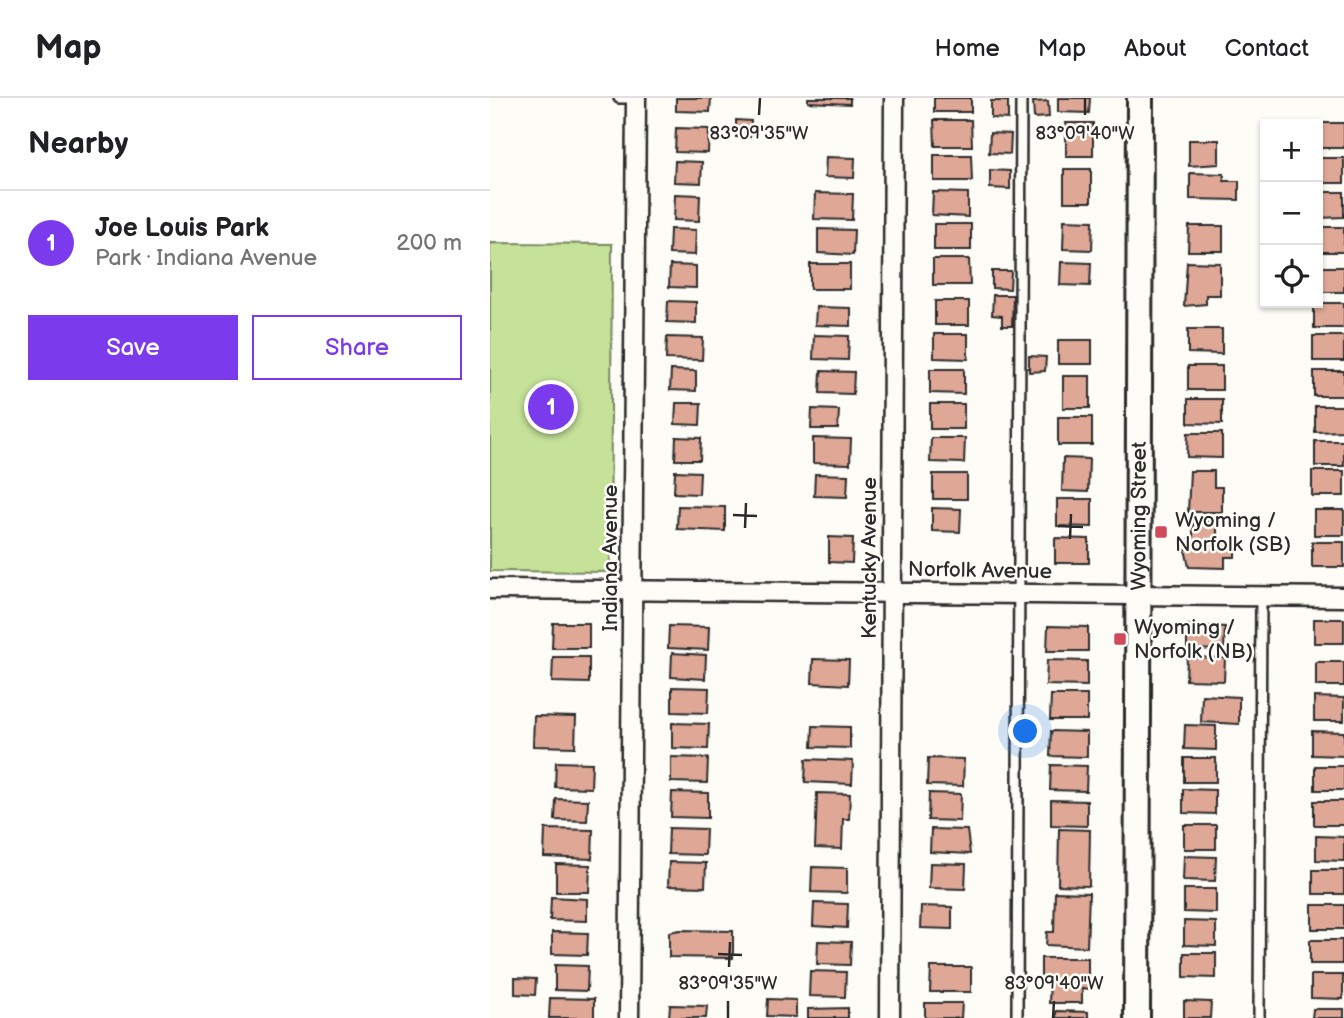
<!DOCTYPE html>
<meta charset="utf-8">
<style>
body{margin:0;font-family:"Balsamiq Sans",sans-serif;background:#f2f2f2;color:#202124}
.controls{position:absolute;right:21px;top:21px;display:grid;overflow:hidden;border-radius:0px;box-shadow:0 2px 5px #0004}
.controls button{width:63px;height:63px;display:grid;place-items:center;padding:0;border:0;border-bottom:2px solid #e0e0e0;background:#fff;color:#202124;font:35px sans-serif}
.you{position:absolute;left:536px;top:634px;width:24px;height:24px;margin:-18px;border:5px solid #fff;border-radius:50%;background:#1a73e8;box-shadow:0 0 0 10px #1a73e833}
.badge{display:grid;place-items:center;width:46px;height:46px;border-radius:50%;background:#7c3aed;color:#fff;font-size:23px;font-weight:700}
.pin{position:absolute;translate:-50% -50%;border:4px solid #fff;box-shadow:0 2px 7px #0006}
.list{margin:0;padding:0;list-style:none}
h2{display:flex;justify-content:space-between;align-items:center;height:91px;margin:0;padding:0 28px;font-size:30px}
h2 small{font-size:23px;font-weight:400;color:#757577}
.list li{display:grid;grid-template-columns:46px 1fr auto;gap:21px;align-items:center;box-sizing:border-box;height:105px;padding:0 28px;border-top:2px solid #e0e0e0}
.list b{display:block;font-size:26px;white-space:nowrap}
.list p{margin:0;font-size:23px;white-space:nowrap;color:#757577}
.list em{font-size:23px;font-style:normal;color:#757577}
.actions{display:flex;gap:14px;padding:21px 28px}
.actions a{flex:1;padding:16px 0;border:2px solid #7c3aed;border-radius:0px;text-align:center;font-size:24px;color:#7c3aed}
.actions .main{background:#7c3aed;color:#fff}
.icon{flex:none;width:38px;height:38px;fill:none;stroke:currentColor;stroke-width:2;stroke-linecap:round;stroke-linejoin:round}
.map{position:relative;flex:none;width:854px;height:920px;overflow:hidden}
header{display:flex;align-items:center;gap:42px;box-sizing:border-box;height:98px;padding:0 35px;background:#fff;border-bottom:2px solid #e0e0e0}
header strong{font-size:33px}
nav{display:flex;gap:38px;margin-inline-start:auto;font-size:24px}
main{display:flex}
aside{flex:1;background:#fff}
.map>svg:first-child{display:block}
.green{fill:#c6e299;stroke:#788662;stroke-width:2}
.building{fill:#dea796;stroke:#2b2b2b;stroke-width:2}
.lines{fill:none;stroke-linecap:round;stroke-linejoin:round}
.lane-casing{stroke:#2b2b2b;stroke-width:14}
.street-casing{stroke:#2b2b2b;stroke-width:23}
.secondary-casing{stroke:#2b2b2b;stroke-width:30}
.lane{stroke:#fdfcf7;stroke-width:9}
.street{stroke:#fdfcf7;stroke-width:18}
.secondary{stroke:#fdfcf7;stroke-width:24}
.ticks{fill:none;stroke:#2b2b2b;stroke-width:2.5}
.poi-dot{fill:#d1495b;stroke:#fdfcf7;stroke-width:2.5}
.labels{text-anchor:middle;stroke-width:5;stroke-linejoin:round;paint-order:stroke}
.street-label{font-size:21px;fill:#2b2b2b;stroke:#fdfcf7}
.poi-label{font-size:21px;fill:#2b2b2b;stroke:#fdfcf7;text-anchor:start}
.ticks-label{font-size:18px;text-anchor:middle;fill:#2b2b2b;stroke:#fdfcf7;stroke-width:5;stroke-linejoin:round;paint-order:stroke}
</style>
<header>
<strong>Map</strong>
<nav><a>Home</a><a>Map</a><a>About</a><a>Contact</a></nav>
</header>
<main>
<aside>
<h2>Nearby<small></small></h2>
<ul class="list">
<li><span class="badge">1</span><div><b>Joe Louis Park</b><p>Park · Indiana Avenue</p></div><em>200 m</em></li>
</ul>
<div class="actions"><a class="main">Save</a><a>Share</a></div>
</aside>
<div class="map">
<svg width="854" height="920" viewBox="0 0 854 920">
<rect width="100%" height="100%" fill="#fdfcf7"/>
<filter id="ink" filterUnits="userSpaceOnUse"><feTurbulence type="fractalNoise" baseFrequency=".0143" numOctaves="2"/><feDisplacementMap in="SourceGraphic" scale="14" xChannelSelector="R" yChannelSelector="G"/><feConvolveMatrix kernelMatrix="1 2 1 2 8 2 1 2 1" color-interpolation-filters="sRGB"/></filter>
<g filter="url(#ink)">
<!-- green -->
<path class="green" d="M0,145L122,146L120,474L0,473Z"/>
<!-- building -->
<path class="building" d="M186,0H221L220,14L186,13Z
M318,0H360V6L318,4Z
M444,0H481V14H444Z
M568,0H600L599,15L568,14Z
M501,3H518V21L501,20Z
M558,3L559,19L544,20L543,4Z
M246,22L261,23L260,39H246Z
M444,22H481L482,48H445Z
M576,25H603V58H576Z
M824,25H854V50H828V26Z
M186,30L219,31L218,55L185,54Z
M500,35L521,36L520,56L499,55Z
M699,42H729V66L699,68Z
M444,57H481L482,83H444Z
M336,59L365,60L364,80L335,79Z
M828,60H854V85H828Z
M185,63L212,64L211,85L184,84Z
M574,71H601V104H574Z
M500,72L520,73V91L500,90Z
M700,75L734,76V83H749V102L700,101Z
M443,94L478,95V119L442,117Z
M828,94H854V119L828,120Z
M325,95L363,96L362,122L324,121Z
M185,96L210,97L209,123L184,122Z
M574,122L603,123L602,152L573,151Z
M444,126H481V152H444Z
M699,128H733V153H698Z
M828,129H854V154H828Z
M180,131L206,132L205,157L179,156Z
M328,131L364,132L363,157L328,155Z
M443,161H479L480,187H443Z
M571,164L601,165L600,188L570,187Z
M697,164L730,165V197H716V206L694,208Z
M320,166H360V191H320Z
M180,167L206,168V190L179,189Z
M828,169H854V194H828Z
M502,173H521L520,191L502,190Z
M503,197H523L522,228H512V218L502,217Z
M178,203L206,204V225L177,224Z
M445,203H479V227H445Z
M824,205H854V230H824Z
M326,209L361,210V228L325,227Z
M698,231H732V256L698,255Z
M444,236H478V261L444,260Z
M324,237L359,238L358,262L323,261Z
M823,238H854V263H823Z
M177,239L213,240L212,262L176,261Z
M568,242H602V266H568Z
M539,258L556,259L555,273L539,274Z
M698,268H732V292H698Z
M440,271H474V296L440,295Z
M181,272L206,273V293L180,292Z
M331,273L364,274L363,296L330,295Z
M824,273H854V298H824Z
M573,278H600V310H573Z
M698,301H732V326L698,325Z
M186,305H211L210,327L185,326Z
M440,306H474V331H440Z
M825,308H854V333L825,334Z
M322,311L349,312L348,331H321Z
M568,319H602V347H568Z
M698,335H732V360L697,359Z
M186,339L211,340L210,362H185Z
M323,340L361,341L360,366L323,365Z
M441,340H475L474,365L440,364Z
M825,343H854V368H825Z
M573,360L599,361L598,394L572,393Z
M185,373L210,374L209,396L184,395Z
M700,373H724V389H732V414H698Z
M822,373H854V398H822Z
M325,376L358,377L357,399L324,398Z
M443,376H477V401H443Z
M567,401H602V429L567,428Z
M188,408L235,409V433L187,431Z
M442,410L471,411L470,434L442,433Z
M824,412H854V437H824Z
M703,423H727V443H745V459H735V470L699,469L695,451H698V441L703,442Z
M339,439L363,440L362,465L339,464Z
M565,440L599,441V465H565Z
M822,444H854V469H822Z
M824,521H854V545H824Z
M63,525H99V550H62Z
M697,527L735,529L734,552L697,551Z
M179,528L219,529L218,552L178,550Z
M558,528L598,529V553H557Z
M182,555L216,557L215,581L181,579Z
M63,559H99V585L62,584Z
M697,559L735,560L734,583L696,582Z
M323,561L359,562L358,587L322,585Z
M557,562L597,563V588L556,587Z
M826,564H854V588H826Z
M182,589L219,590L218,615L182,614Z
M561,597H597V622H560Z
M712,597L749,599V626L711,624Z
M824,599L854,600V623H824Z
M44,618L86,619L85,649L43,648Z
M182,625L219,626L218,651L182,650Z
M695,627L726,628V652L694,651Z
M323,628L360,629V650L322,649Z
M561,633L597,634V659L560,658Z
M822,633L854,634V658L822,657Z
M181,659L218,660L217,685L181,684Z
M438,660L474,661L473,688L437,687Z
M694,660H726V684H694Z
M316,661L363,663L362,686L315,684Z
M66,664L102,665L101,690L65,689Z
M561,667L597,668L596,693L560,692Z
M825,668H854V692H825Z
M693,691L725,692V716L693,715Z
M182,694L218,695V720L181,719Z
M327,695L360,696L359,721H353L352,751L325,750Z
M439,695L471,696L470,723L438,722Z
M66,701L98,702L97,723L65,722Z
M561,702L597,703V728L561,727Z
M824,703H854V727H824Z
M694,727H726V751H694Z
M179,730L216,731L215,757L178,756Z
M55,731L103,732L102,761L54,759Z
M441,731L477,732L480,756L440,754Z
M569,731L600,732L599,788L568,787Z
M826,738L854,739V763L826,762Z
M694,758L726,759L725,783L693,782Z
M179,764L216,765L215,789L178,788Z
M440,765L476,766L475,791L439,790Z
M66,766L100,767L99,794H66Z
M322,769L357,770V795L321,794Z
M823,772H854V796H823Z
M694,791H726V815L694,814Z
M565,794L599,795L597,849L556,847L557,834H564Z
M61,799L97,801V823L60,822Z
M324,805L358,806L357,830L323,828Z
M822,807H854V831H822Z
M431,808L462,809V831L430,830Z
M694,823L726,824V848L694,847Z
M190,832L243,833V860L179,859V834Z
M62,834L98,835L97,857L62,856Z
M820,842H852V866H820Z
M328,843L361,844L360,867L327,866Z
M694,855H726V880L694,879Z
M551,860H598V891H592V905H559L560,882H551Z
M65,867L98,868L97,893L65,892Z
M441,869H481V894H440Z
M320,873L356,874L355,899L319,898Z
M821,877H853V901L821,900Z
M25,880L46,881L45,897L25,896Z
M60,900L104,901V920H59Z
M278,901L306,902V919L277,918Z
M694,903L721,904L720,920H694Z
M435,905H472L471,920H435Z
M180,907L217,908L216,920H179Z
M358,910V920H318V911Z
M823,911H854V920H822Z
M566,913L598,914V920H566Z"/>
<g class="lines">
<defs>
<path id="lane" d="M129,0H146
M527,920L531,0
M769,920L771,497"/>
<path id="street" d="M0,491L854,499
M139,920L146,0
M400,920L404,0"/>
<g id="secondary">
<path id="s1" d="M647,920L650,0"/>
</g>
</defs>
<!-- lane casing -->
<use href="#lane" class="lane-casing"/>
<!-- street casing -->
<use href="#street" class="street-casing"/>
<!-- secondary casing -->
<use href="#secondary" class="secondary-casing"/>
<!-- lane -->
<use href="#lane" class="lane"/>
<!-- street -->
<use href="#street" class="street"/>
<!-- secondary -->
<use href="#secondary" class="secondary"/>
</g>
</g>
<!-- ticks -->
<path class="ticks" d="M269,17L270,0M595,17V0M243,417L267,418M568,428L593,429M255,430L256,405M580,441L581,416M228,856L252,857M239,869L240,844M238,920V903M563,920L564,903"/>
<!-- markers -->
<g class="poi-dot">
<rect x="664" y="427" width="14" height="14" rx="3.5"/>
<rect x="623" y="534" width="14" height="14" rx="3.5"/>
</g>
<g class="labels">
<!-- street labels -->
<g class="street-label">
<text dy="7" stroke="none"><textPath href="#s1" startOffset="502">Wyoming Street</textPath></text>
<text transform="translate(120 460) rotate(-90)" y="7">Indiana Avenue</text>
<text transform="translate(379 460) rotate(-90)" y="7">Kentucky Avenue</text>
<text transform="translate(490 472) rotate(1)" y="7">Norfolk Avenue</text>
</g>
<!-- poi labels -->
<g class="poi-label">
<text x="685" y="429">Wyoming /<tspan x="685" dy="24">Norfolk (SB)</tspan></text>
<text x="644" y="536">Wyoming /<tspan x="644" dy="24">Norfolk (NB)</tspan></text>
</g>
</g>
<g class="ticks-label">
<text x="269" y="41">83°09'35"W</text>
<text x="595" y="41">83°09'40"W</text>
<text x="238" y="891">83°09'35"W</text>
<text x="564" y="891">83°09'40"W</text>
</g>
</svg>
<div class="controls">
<button>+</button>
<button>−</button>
<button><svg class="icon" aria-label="locate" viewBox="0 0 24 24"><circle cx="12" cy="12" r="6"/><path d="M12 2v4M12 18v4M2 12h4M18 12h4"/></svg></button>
</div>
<div class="you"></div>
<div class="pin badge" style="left:61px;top:309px">1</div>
</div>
</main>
